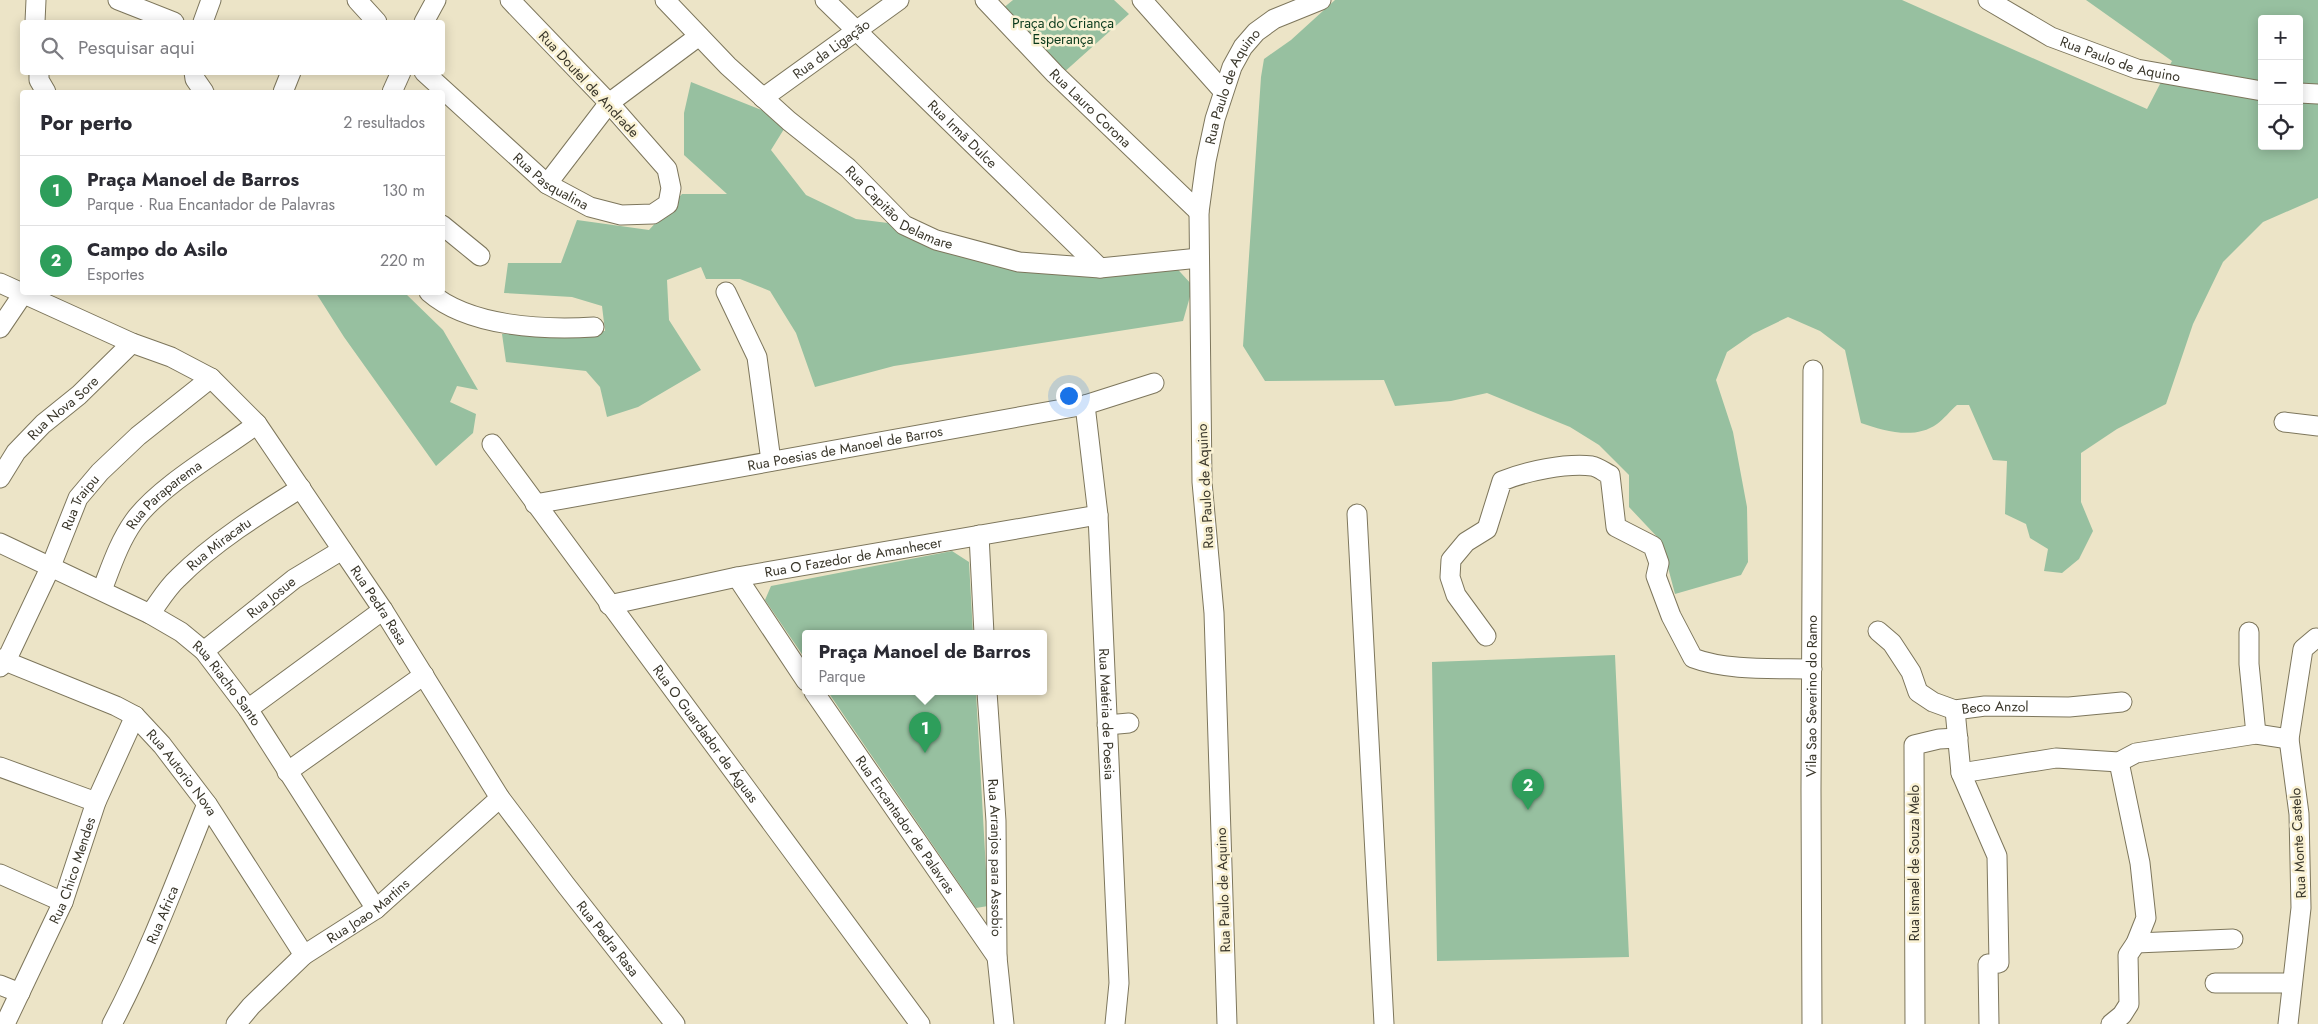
<!DOCTYPE html>
<html lang="pt">
<meta charset="utf-8">
<style>
body{margin:0;font-family:Jost,sans-serif;background:#f7f7f7;color:#2b2b33}
.controls{position:absolute;right:15px;top:15px;display:grid;overflow:hidden;border-radius:5px;box-shadow:0 2px 12px #0003}
.controls button{width:45px;height:45px;display:grid;place-items:center;padding:0;border:0;border-bottom:1px solid #e1e1e2;background:#fff;color:#2b2b33;font:25px sans-serif}
.you{position:absolute;left:1068px;top:395px;width:18px;height:18px;margin:-12px;border:4px solid #fff;border-radius:50%;background:#1a73e8;box-shadow:0 0 0 8px #1a73e833}
.badge{display:grid;place-items:center;width:32px;height:32px;border-radius:50%;background:#256078;color:#fff;font-size:16px;font-weight:700}
.pin{position:absolute;translate:-50% -41px;filter:drop-shadow(0 1px 2px #0008)}
.pin::after{content:'';position:absolute;top:26px;width:18px;height:15px;background:inherit;clip-path:polygon(0 0,100% 0,50% 100%)}
.popup{position:absolute;left:802px;top:630px;width:245px;height:65px;box-sizing:border-box;display:grid;place-content:center;border-radius:5px;background:#fff;filter:drop-shadow(0 1px 4px #0005);font-size:16px;white-space:nowrap;color:#7c7c81}
.popup b{font-size:19px;color:#2b2b33}
.popup::after{content:'';position:absolute;left:50%;top:100%;margin-left:-10px;border:10px solid transparent;border-top-color:#fff}
.list{margin:0;padding:0;list-style:none}
h2{display:flex;justify-content:space-between;align-items:center;height:65px;margin:0;padding:0 20px;font-size:21px}
h2 small{font-size:16px;font-weight:400;color:#7c7c81}
.list li{display:grid;grid-template-columns:32px 1fr auto;gap:15px;align-items:center;box-sizing:border-box;height:70px;padding:0 20px;border-top:1px solid #e1e1e2}
.list b{display:block;font-size:19px;white-space:nowrap}
.list p{margin:0;font-size:16px;white-space:nowrap;color:#7c7c81}
.list em{font-size:16px;font-style:normal;color:#7c7c81}
.icon{flex:none;width:28px;height:28px;fill:none;stroke:currentColor;stroke-width:2;stroke-linecap:round;stroke-linejoin:round}
.map{position:relative;flex:none;width:2318px;height:1024px;overflow:hidden}
.search{position:absolute;background:#fff;box-shadow:0 2px 12px #0003;left:20px;top:20px;width:425px;height:55px;display:flex;align-items:center;gap:12px;box-sizing:border-box;padding:0 18px;border-radius:5px;color:#7c7c81;font-size:19px}
.panel{position:absolute;background:#fff;box-shadow:0 2px 12px #0003;left:20px;top:90px;width:425px;height:205px;border-radius:5px}
.map>svg:first-child{display:block}
.green{fill:#97c0a0;fill-rule:evenodd}
.lines{fill:none;stroke-linecap:round;stroke-linejoin:round}
.minor-casing{stroke:#7d765c;stroke-width:21}
.minor{stroke:#fff;stroke-width:19}
.labels{text-anchor:middle;stroke-width:5;stroke-linejoin:round;paint-order:stroke}
.park-label{font-size:14px;fill:#09391b;stroke:#faf2d4}
.street-label{font-size:14px;fill:#3a372b;stroke:#faf2d4}
</style>
<div class="map">
<svg width="2318" height="1024" viewBox="0 0 2318 1024">
<rect width="100%" height="100%" fill="#ece4c7"/>
<!-- green -->
<path class="green" d="M1013,0H1114L1129,14L1062,74L1002,9Z
M1335,0H1902L2147,109L2172,61L2086,0H2318V198L2263,222L2223,262L2193,324L2166,404L2117,429L2081,453V502L2093,531L2079,559L2062,573L2044,571L2048,549L2030,538L2026,524L2005,514L2007,461L1993,460L1969,405H1957C1950,411 1944,419 1937,424C1915,440 1884,431 1861,423L1845,350L1820,331L1788,317L1753,334L1727,352L1716,380L1733,432L1747,507L1748,562L1741,575L1675,594L1661,541L1629,507V475L1599,445L1570,427L1487,393L1451,401L1395,406L1384,380L1265,381L1243,346L1261,77L1264,59L1291,40ZM2262,19H2299V146H2262Z
M691,82L789,121L771,150L806,195L856,219L904,225L1019,262L1170,261L1193,286L1183,321L894,366L815,387L796,333L770,291L740,279H706L701,267L667,280L669,320L701,370L638,407L607,417L600,387L586,371L506,362L502,334L605,331L602,306L572,297L504,293L508,263H561L577,220L649,230L682,194H727L684,155V113Z
M316,293H405L443,330L478,390L457,386L450,402L476,414L473,433L436,466L344,337Z
M952,551L969,562L973,634H806V660L765,600L771,586Z
M1615,655L1629,957L1437,961L1432,662Z
M828,692H976L988,906L976,908Z"/>
<g class="lines">
<defs>
<g id="minor">
<path d="M118,0L174,22"/>
<path d="M357,0L377,22"/>
<path id="s1" d="M665,0L728,66L789,121L848,168L904,225L936,240L1019,262L1100,268L1199,258"/>
<path id="s2" d="M825,0L1100,268"/>
<path id="s3" d="M985,0L1055,74L1199,212"/>
<path d="M1142,0L1223,91"/>
<path id="s4" d="M1988,0L2051,37L2137,69L2262,91"/>
<path d="M35,22L36,0"/>
<path d="M203,22L211,0"/>
<path d="M424,22L436,0"/>
<path d="M39,72V80L46,92"/>
<path d="M194,72L195,79L204,92"/>
<path id="s5" d="M424,72L547,184L590,207L621,215L653,214L668,204L671,188L667,169L609,103L510,0"/>
<path d="M283,92L291,72"/>
<path d="M392,92L401,72"/>
<path d="M2299,93L2318,94"/>
<path id="s6" d="M763,98L899,0"/>
<path d="M547,184L609,103L699,36"/>
<path d="M442,225L480,256"/>
<path id="s7" d="M0,283L132,343L171,357L211,378L257,424L383,610L500,798L565,884L675,1024"/>
<path d="M429,292C469,327 544,330 594,327"/>
<path d="M726,292L757,357L771,461"/>
<path d="M0,328L23,294"/>
<path id="s8" d="M1085,405L1098,515L1119,983L1115,1024"/>
<path d="M2284,422L2318,426"/>
<path id="s9" d="M492,444L920,1024"/>
<path id="s10" d="M0,478L16,452L43,424L79,395L132,343"/>
<path id="s11" d="M535,504L1085,405L1154,383"/>
<path d="M1357,514L1384,1024"/>
<path d="M979,535L984,634"/>
<path id="s12" d="M0,543L150,614L181,632L204,651L248,709L376,909"/>
<path d="M737,577L806,681"/>
<path id="s13" d="M102,590C111,567 119,542 134,521C159,486 221,451 257,424"/>
<path id="s14" d="M609,605L737,577L1098,515"/>
<path id="s15" d="M150,614C159,602 167,588 178,578C214,542 259,514 301,488"/>
<path id="s16" d="M1878,631L1892,643L1911,672L1918,692L1933,702L1955,710L1985,706L2069,707L2122,702"/>
<path d="M2249,632V664L2256,734"/>
<path d="M1486,636L1456,595L1450,577L1451,560L1466,542L1487,529L1502,481C1526,471 1566,463 1592,466C1598,467 1604,472 1610,475L1616,527L1653,546L1659,563L1656,576L1671,616L1693,658C1727,671 1775,668 1812,669"/>
<path id="s17" d="M204,651L294,579L342,550"/>
<path id="s18" d="M0,659L116,706L135,716L162,745L207,804L304,955"/>
<path id="s19" d="M0,667L6,661L51,566L78,498L100,472L138,436L211,378"/>
<path id="s20" d="M814,692L997,957"/>
<path id="s21" d="M987,692L996,821L997,957L1004,1024"/>
<path d="M248,709L383,610"/>
<path d="M1955,710L1961,773L1997,856L1999,963L1988,964L1989,1024"/>
<path d="M1107,725L1129,723"/>
<path d="M0,767L96,802"/>
<path d="M287,772L424,675"/>
<path d="M1961,773L2056,758L2119,762L2136,753L2256,734L2289,739"/>
<path d="M0,874L63,902"/>
<path d="M2136,943L2233,939"/>
<path d="M2215,983H2292"/>
<path d="M0,985L20,993"/>
<path id="s22" d="M5,1024L63,902L96,802L135,716"/>
<path id="s23" d="M112,1024C149,954 177,878 207,804"/>
<path id="s24" d="M236,1024L251,1006L304,955L376,909L500,798"/>
<path id="s25" d="M1227,1024L1214,613L1202,482L1199,212L1206,161L1215,119L1232,67L1243,47L1256,32L1274,19L1321,0"/>
<path id="s26" d="M1812,1024L1811,790L1813,370"/>
<path d="M1915,1024L1914,745L1939,739L1958,738"/>
<path d="M2111,1024L2122,1015L2129,1004L2128,955L2136,943L2146,918L2140,863L2119,762"/>
<path d="M2288,1024L2301,908L2299,814L2289,739L2303,649L2316,638"/>
</g>
</defs>
<!-- minor casing -->
<use href="#minor" class="minor-casing"/>
<!-- minor -->
<use href="#minor" class="minor"/>
</g>
<g class="labels">
<!-- park labels -->
<g class="park-label">
<text x="1063" y="28">Praça do Criança<tspan x="1063" dy="16">Esperança</tspan></text>
</g>
<!-- street labels -->
<g class="street-label">
<text dy="5" stroke="none"><textPath href="#s6" startOffset="84">Rua da Ligação</textPath></text>
<text dy="5" stroke="none"><textPath href="#s4" startOffset="146">Rua Paulo de Aquino</textPath></text>
<text transform="translate(589 84) rotate(47)" y="5">Rua Doutel de Andrade</text>
<text dy="5" stroke="none"><textPath href="#s25" startOffset="944">Rua Paulo de Aquino</textPath></text>
<text dy="5" stroke="none"><textPath href="#s3" startOffset="151">Rua Lauro Corona</textPath></text>
<text dy="5" stroke="none"><textPath href="#s2" startOffset="192">Rua Irmã Dulce</textPath></text>
<text dy="5" stroke="none"><textPath href="#s5" startOffset="168">Rua Pasqualina</textPath></text>
<text dy="5" stroke="none"><textPath href="#s1" startOffset="315">Rua Capitão Delamare</textPath></text>
<text dy="5" stroke="none"><textPath href="#s10" startOffset="95">Rua Nova Sore</textPath></text>
<text dy="5" stroke="none"><textPath href="#s11" startOffset="315">Rua Poesias de Manoel de Barros</textPath></text>
<text transform="translate(1205 486) rotate(-93)" y="5">Rua Paulo de Aquino</text>
<text dy="5" stroke="none"><textPath href="#s13" startOffset="116">Rua Paraparema</textPath></text>
<text dy="5" stroke="none"><textPath href="#s19" startOffset="184">Rua Traipu</textPath></text>
<text dy="5" stroke="none"><textPath href="#s15" startOffset="99">Rua Miracatu</textPath></text>
<text dy="5" stroke="none"><textPath href="#s14" startOffset="249">Rua O Fazedor de Amanhecer</textPath></text>
<text dy="5" stroke="none"><textPath href="#s17" startOffset="86">Rua Josue</textPath></text>
<text dy="5" stroke="none"><textPath href="#s7" startOffset="515">Rua Pedra Rasa</textPath></text>
<text dy="5" stroke="none"><textPath href="#s12" startOffset="271">Rua Riacho Santo</textPath></text>
<text dy="5" stroke="none"><textPath href="#s26" startOffset="328">Vila Sao Severino do Ramo</textPath></text>
<text dy="5" stroke="none"><textPath href="#s16" startOffset="156">Beco Anzol</textPath></text>
<text dy="5" stroke="none"><textPath href="#s8" startOffset="310">Rua Matéria de Poesia</textPath></text>
<text dy="5" stroke="none"><textPath href="#s9" startOffset="360">Rua O Guardador de Águas</textPath></text>
<text dy="5" stroke="none"><textPath href="#s18" startOffset="220">Rua Autorio Nova</textPath></text>
<text dy="5" stroke="none"><textPath href="#s20" startOffset="161">Rua Encantador de Palavras</textPath></text>
<text transform="translate(2298 843) rotate(-93)" y="5">Rua Monte Castelo</text>
<text dy="5" stroke="none"><textPath href="#s21" startOffset="166">Rua Arranjos para Assobio</textPath></text>
<text transform="translate(1914 863) rotate(-90)" y="5">Rua Ismael de Souza Melo</text>
<text dy="5" stroke="none"><textPath href="#s22" startOffset="168">Rua Chico Mendes</textPath></text>
<text transform="translate(1223 890) rotate(-92)" y="5">Rua Paulo de Aquino</text>
<text dy="5" stroke="none"><textPath href="#s24" startOffset="175">Rua Joao Martins</textPath></text>
<text dy="5" stroke="none"><textPath href="#s23" startOffset="120">Rua Africa</textPath></text>
<text dy="5" stroke="none"><textPath href="#s7" startOffset="920">Rua Pedra Rasa</textPath></text>
</g>
</g>
</svg>
<div class="controls">
<button>+</button>
<button>−</button>
<button><svg class="icon" aria-label="locate" viewBox="0 0 24 24"><circle cx="12" cy="12" r="6"/><path d="M12 2v4M12 18v4M2 12h4M18 12h4"/></svg></button>
</div>
<div class="you"></div>
<div class="pin badge" style="left:925px;top:753px;background:#2e9e5b">1</div>
<div class="popup"><b>Praça Manoel de Barros</b>Parque</div>
<div class="pin badge" style="left:1528px;top:810px;background:#2e9e5b">2</div>
<div class="search"><svg class="icon" aria-label="search" viewBox="0 0 24 24"><circle cx="10" cy="10" r="6"/><path d="M15 15l6 6"/></svg>Pesquisar aqui</div>
<section class="panel">
<h2>Por perto<small>2 resultados</small></h2>
<ul class="list">
<li><span class="badge" style="background:#2e9e5b">1</span><div><b>Praça Manoel de Barros</b><p>Parque · Rua Encantador de Palavras</p></div><em>130 m</em></li>
<li><span class="badge" style="background:#2e9e5b">2</span><div><b>Campo do Asilo</b><p>Esportes</p></div><em>220 m</em></li>
</ul>
</section>
</div>
